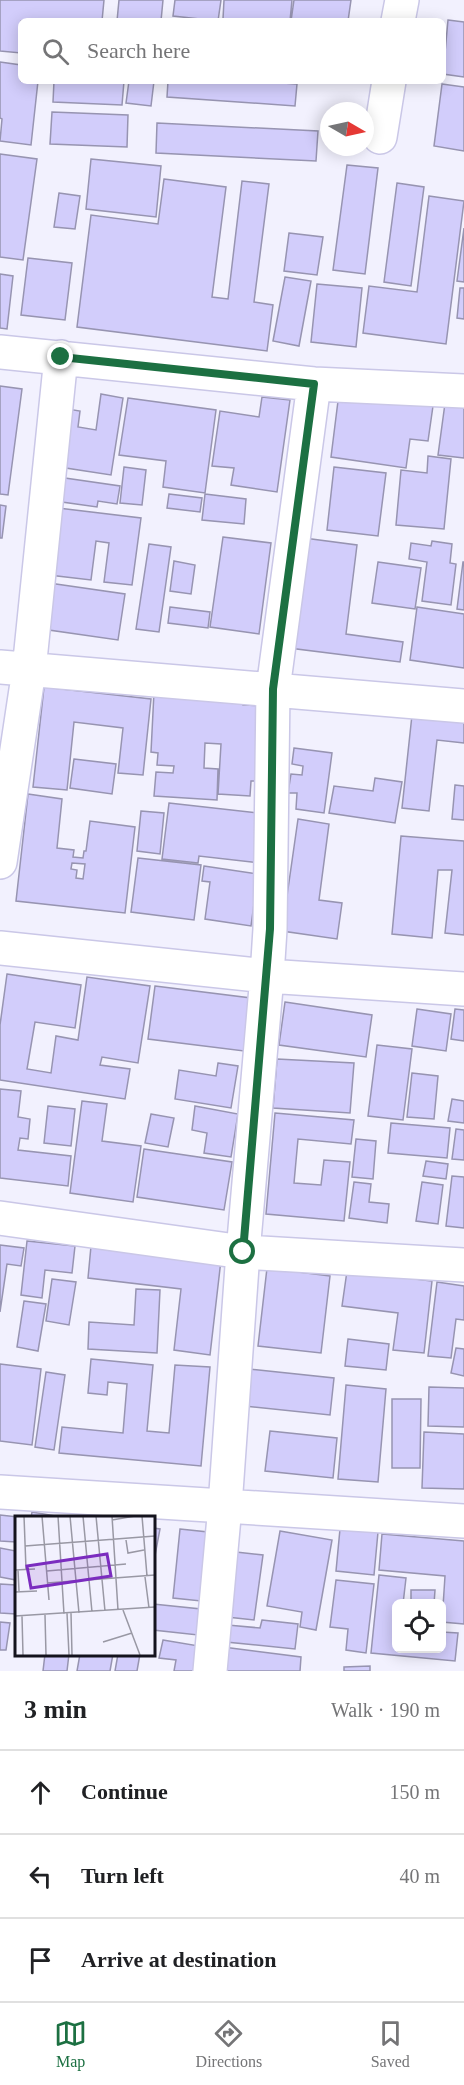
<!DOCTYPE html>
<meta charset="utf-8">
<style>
body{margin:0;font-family:Georgia,serif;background:#f6f6f6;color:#202124}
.controls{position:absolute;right:18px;bottom:18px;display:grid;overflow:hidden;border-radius:9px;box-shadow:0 3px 15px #0003}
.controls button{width:54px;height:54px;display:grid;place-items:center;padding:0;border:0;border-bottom:2px solid #e0e0e0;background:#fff;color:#202124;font:30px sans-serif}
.compass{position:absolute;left:320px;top:102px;width:54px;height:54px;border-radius:50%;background:#fff;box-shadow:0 3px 15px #0003;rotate:99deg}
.stop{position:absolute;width:18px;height:18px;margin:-14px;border:4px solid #1c7042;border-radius:50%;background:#fff}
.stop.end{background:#1c7042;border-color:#fff;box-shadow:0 2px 6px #0008}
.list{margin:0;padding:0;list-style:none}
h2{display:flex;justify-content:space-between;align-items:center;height:78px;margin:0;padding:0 24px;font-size:26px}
h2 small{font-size:20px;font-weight:400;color:#757577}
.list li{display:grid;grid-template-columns:39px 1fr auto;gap:18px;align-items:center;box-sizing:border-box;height:84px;padding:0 24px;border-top:2px solid #e0e0e0}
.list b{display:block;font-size:22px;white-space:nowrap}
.list em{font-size:20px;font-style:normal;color:#757577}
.icon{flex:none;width:33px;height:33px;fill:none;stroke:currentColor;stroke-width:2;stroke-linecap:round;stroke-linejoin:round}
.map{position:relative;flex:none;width:464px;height:1671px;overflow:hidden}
.search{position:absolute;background:#fff;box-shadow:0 3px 15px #0003;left:18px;right:18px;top:18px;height:66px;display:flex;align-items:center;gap:15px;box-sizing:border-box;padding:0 21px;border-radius:9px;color:#757577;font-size:22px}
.sheet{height:330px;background:#fff}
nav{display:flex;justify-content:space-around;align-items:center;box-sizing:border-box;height:84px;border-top:2px solid #e0e0e0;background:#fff;font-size:16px;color:#757577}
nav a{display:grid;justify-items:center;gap:3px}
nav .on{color:#1c7042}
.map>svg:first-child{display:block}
.building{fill:#d2cdfb;stroke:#9794b1;stroke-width:1.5;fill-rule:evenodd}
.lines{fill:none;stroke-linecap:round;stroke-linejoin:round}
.street-casing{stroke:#cac7e7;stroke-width:36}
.street{stroke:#fff;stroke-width:33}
.route{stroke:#1c7042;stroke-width:8}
.inset-road{fill:none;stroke:#9998a4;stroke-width:1.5}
.view{fill:#7b2cbf;fill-opacity:0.15;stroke:#7b2cbf;stroke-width:3}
.inset-edge{fill:none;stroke:#14131d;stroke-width:3}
</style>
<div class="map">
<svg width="464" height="1671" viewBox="0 0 464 1671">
<rect width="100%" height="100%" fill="#f2f1fe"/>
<!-- building -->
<path class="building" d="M0,0H104L102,21H21V53L0,51Z
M119,0H163L161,21H117Z
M175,0H221L218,21L173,16Z
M224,0H292L290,21L223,19Z
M294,0H351L348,21H291Z
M448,20L464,22V77L443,74Z
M0,62L21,65V81H38L31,145L0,141L2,119L0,118Z
M54,81H124L122,105L53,102Z
M129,81H154L151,106L126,103Z
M168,81H253L297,84L295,106L167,97Z
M442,84L464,87V151L434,146Z
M52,112L128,115L127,147L50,144Z
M157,123L318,131L316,161L156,153Z
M0,154L37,159L23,260L0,257Z
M91,159L161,166L156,217L86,209Z
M347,165L378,168L365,274L333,270Z
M164,179L226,187L212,297L228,299L242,181L269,184L254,302L273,305L267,351L77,327L91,215L158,224Z
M397,183L424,187L411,286L384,282Z
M59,193L80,196L75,229L54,227Z
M429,196L464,201L446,344L363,333L369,286L417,292Z
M464,228V282L457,281Z
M289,233L323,237L317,275L284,271Z
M28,258L72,263L65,320L21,315Z
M0,274L13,276L7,329L0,328Z
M285,277L311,281L299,346L273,341Z
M317,284L362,288L356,347L311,342Z
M460,288H464V319L457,318Z
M0,386L22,389L8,495L0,494Z
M339,393L433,406L428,441L410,439L406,468L331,457Z
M101,394L123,398L111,475L53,466L62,408L80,411L78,427L96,430Z
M446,396L464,399V458L438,455Z
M262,397L290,400L277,492L231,485L234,468L212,466L220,411L259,417Z
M128,398L216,410L205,493L163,487L166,461L119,455Z
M428,456L451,459L444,529L396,525L401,470L427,473Z
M124,467L146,470L142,505L120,503Z
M334,467L386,473L378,536L327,530Z
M58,477L120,486L117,504L98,501L97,507L55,501Z
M169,494L202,498L200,512L167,508Z
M205,494L246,499L244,524L202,520Z
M0,505L6,506L2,538H0Z
M58,508L141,518L132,585L104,582L109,543L96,541L91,580L49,575Z
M223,537L271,543L259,634L210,627Z
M304,538L357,545L346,634L403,642L400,662L289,648Z
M432,541L452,544L450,563L456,564L451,605L422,601L427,562L409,559L411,543L431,546Z
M149,544L171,547L159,632L136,629Z
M174,561L195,565L191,594L170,591Z
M378,562L421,568L415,609L372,603Z
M463,562H464V610L457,609Z
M49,583L125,594L118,640L42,629Z
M170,607L210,612L208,628L168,623Z
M417,607L464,614V668L410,660Z
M44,687L151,699L143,775L118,773L123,728L74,722L67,790L33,787Z
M154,692L243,698V705L265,706L260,781H251L250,796L218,794L221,744L205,743L204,768L218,769L217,800L154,796L156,772L173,773L174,766L157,765L158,753L151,752Z
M412,715L464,721V743L437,740L429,811L402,808Z
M294,748L332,753L324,813L296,809L297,793H288L291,774L302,775L303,766L292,764Z
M74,759L116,764L112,794L70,788Z
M375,778L402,782L395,823L329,813L334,786L373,791Z
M455,785L464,786V820L452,819Z
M28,794L62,799L57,848L74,850L73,857L83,858L84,851H86L90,821L135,827L125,913L16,901ZM72,863L85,864L83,879L76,878L77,870L71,869Z
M169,803L267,814L261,863L199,856L198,863L162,859Z
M141,811L164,813L160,854L137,851Z
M298,819L329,824L319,900L342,903L337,939L282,931Z
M401,836L464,841V935L445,933L452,870H438L432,938L392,934Z
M138,858L201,865L194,920L131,912Z
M204,866L258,874L251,926L205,919L210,882L202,881Z
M7,974L81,985L75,1028L35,1022L27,1069L51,1073L56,1036L78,1040L87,977L150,986L138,1063L102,1057L100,1065L130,1069L125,1099L0,1080V1025Z
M155,986L251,998L244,1051L148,1039Z
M285,1002L372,1015L366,1057L279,1045Z
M417,1009L451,1014L446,1051L412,1046Z
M455,1009L464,1010V1041L451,1039Z
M377,1045L412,1049L403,1120L368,1116Z
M277,1059L354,1063L350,1113L273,1108Z
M218,1063L238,1066L231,1108L175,1099L179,1070L216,1076Z
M412,1073L438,1076L434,1119L407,1117Z
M0,1089L21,1091L18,1117L30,1119L28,1139L20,1138L18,1150L71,1156L68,1186L0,1178Z
M452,1099L464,1101V1123L448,1121Z
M82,1101L107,1104L102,1141L141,1146L133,1202L70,1193Z
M48,1106L75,1109L71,1146L44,1143Z
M195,1106L238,1114L231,1157L204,1153L207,1133L192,1130Z
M275,1113L354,1120L351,1144L298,1139L294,1183L321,1185L324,1160L350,1162L344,1221L266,1214Z
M151,1114L174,1118L168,1147L145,1143Z
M391,1123L450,1128L447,1158L388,1153Z
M456,1129L464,1130V1160L452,1159Z
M356,1139L376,1141L373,1179L352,1177Z
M144,1149L232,1162L224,1210L137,1197Z
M426,1161L448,1164L446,1179L423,1176Z
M452,1176L464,1177V1228L446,1226Z
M354,1182L371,1184L369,1202L389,1204L387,1223L349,1218Z
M422,1182L443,1185L438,1224L416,1221Z
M27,1241L75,1246L72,1273L45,1270L42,1298L21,1295Z
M0,1245L24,1248L21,1266L7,1264L0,1312Z
M91,1246L221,1260L210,1355L174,1350L181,1289L88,1278Z
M267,1268L330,1276L321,1353L258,1346Z
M347,1271L432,1281L424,1353L393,1350L398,1313L342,1306Z
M52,1279L76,1282L69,1325L46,1321Z
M437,1282L464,1286V1320L456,1319L451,1358L428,1356Z
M136,1289L160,1290L157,1353L88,1349L89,1322L134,1325Z
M24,1301L46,1304L38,1351L17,1347Z
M348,1339L389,1344L386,1370L345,1366Z
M456,1348L464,1349V1376L451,1373Z
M91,1359L153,1365L147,1431L169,1433L175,1365L210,1367L201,1466L59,1453L62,1427L123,1433L127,1384L108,1382L107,1395L88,1393Z
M0,1364L41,1369L32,1445L0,1441Z
M239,1368L334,1378L330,1415L235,1405Z
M46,1372L65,1375L54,1450L35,1447Z
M346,1385L386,1389L378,1482L338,1479Z
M429,1387L464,1388V1427L428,1426Z
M392,1399H421L420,1468H392Z
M270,1431L337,1438L333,1478L265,1471Z
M424,1432L464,1434V1489L422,1488Z
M32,1512L67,1518H31Z
M0,1515L27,1518H16V1542L0,1541Z
M153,1528L160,1529L153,1566Z
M180,1529L208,1532L201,1601L173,1598Z
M340,1529L378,1532L374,1575L336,1571Z
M280,1531L332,1540L316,1630L300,1627L302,1612L267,1606Z
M382,1534L464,1541V1624L442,1622L445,1576L379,1570Z
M0,1548L16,1551V1580L0,1577Z
M236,1552L263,1555L254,1620L227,1617Z
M379,1575L406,1578L403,1604H396V1648H442V1632L458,1633L455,1661L371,1653Z
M336,1580L374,1584L366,1653L346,1650L348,1629L330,1627Z
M0,1584L16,1585V1614L0,1613Z
M411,1590H435L434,1604H411Z
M153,1604L201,1609L198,1635L153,1630Z
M262,1620L298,1624L295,1649L226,1642L228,1625L260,1628Z
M0,1622L10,1623L6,1650H0Z
M163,1640L205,1647L201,1671H174L176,1660L159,1658Z
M223,1647L301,1657L300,1671H220Z
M45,1654H69L67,1671H43Z
M80,1654H113L110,1671H77Z
M118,1654H140L137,1671H115Z
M370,1666V1671H344V1667Z"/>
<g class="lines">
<defs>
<path id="street" d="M398,21L402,0
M380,137L389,81
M0,352L314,384L464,391
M0,667L464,706
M0,862L29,670L61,357
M0,948L267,976L464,989
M0,1218L243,1252L464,1265
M0,1492L464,1521
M210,1671L225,1506L243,1252L267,976L270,929L273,689L314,384"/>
</defs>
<!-- street casing -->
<use href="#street" class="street-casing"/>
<!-- street -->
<use href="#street" class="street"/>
</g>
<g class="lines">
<!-- route -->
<path class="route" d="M61,357L314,384L273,689L270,929L243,1252"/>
</g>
<!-- overview -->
<g transform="translate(15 1516)">
<rect width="140" height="140" fill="#f2f1fe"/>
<path class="inset-road" d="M9,0L11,53M27,0L34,84M43,0L49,98M55,0L64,97M68,0L77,96M81,0L90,95M97,0L103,94M127,0L132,60M97,4L120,0M111,24L113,37L129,34M10,30L140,20M0,54L20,53M3,54L4,75M32,55L111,48M130,61L134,92M32,67L140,59M0,76L22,75M108,94L125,139M52,97L54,139M56,97L57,139M30,99L31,139M0,100L140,91M7,100L8,139M88,126L117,117"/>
<path class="view" d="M92,38L96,60L16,72L12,50Z"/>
<rect width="140" height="140" class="inset-edge"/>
</g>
</svg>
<div class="controls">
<button><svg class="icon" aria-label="locate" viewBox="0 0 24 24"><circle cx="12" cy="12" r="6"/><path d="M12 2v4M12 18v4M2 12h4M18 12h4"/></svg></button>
</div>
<svg class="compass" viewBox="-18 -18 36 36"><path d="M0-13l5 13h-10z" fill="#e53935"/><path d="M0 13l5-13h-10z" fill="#757577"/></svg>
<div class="stop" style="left:243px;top:1252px"></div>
<div class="stop end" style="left:61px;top:357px"></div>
<div class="search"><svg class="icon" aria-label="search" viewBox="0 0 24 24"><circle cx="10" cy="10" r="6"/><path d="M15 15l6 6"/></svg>Search here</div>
</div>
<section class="sheet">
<h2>3 min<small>Walk · 190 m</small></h2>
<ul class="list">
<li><svg class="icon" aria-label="ahead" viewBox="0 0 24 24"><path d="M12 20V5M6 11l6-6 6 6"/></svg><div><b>Continue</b></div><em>150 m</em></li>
<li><svg class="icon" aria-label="left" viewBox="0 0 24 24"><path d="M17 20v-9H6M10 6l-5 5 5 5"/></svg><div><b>Turn left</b></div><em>40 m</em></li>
<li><svg class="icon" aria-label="arrive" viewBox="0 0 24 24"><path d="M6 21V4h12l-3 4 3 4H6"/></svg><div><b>Arrive at destination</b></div></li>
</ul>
</section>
<nav>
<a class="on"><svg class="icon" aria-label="map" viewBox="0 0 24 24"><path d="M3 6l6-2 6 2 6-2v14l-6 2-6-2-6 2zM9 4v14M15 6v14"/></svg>Map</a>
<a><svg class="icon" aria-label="directions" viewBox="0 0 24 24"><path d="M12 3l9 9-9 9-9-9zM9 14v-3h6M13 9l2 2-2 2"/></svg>Directions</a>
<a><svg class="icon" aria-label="saved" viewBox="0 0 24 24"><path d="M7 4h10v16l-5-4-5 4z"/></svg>Saved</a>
</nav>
